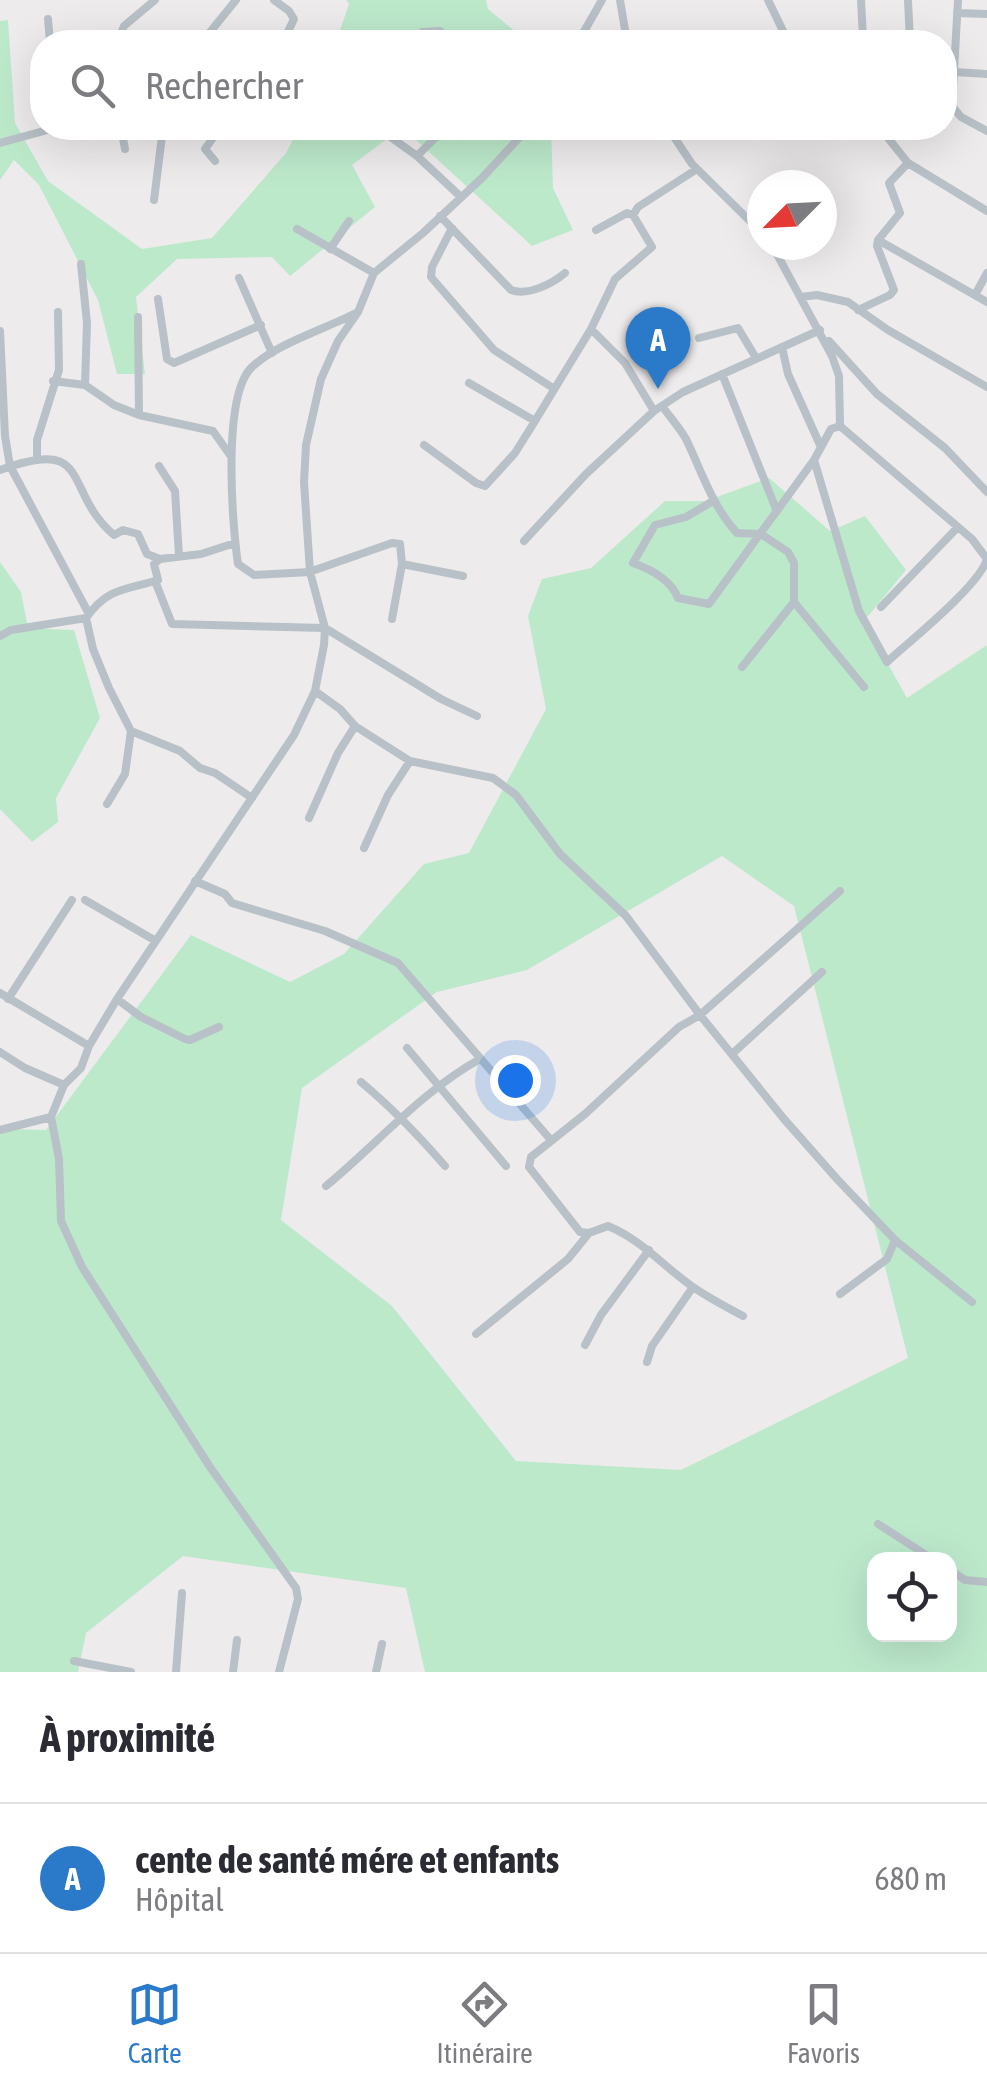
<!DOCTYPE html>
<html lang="fr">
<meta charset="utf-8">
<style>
body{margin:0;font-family:"Asap Condensed",sans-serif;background:#f7f7f7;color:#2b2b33}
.controls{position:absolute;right:30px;bottom:30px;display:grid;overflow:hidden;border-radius:20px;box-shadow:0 10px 40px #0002}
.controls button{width:90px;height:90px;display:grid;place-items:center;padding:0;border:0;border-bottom:2px solid #e1e1e2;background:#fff;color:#2b2b33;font:50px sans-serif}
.compass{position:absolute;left:747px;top:170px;width:90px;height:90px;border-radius:50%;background:#fff;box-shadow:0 10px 40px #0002;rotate:246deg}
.you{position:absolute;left:515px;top:1080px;width:35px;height:35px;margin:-25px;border:8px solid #fff;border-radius:50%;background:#1a73e8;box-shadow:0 0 0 15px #1a73e833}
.badge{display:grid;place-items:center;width:65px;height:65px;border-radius:50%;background:#2a7ac9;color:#fff;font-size:32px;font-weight:700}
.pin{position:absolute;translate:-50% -82px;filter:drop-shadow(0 2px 5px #0008)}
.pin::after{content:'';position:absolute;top:52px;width:35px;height:30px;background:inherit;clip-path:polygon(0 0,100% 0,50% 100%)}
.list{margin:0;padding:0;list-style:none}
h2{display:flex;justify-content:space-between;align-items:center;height:130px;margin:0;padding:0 40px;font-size:42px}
h2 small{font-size:32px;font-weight:400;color:#7c7c81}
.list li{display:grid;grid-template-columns:65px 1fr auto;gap:30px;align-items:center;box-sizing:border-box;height:150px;padding:0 40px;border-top:2px solid #e1e1e2}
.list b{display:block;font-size:38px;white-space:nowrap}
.list p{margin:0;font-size:32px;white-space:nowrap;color:#7c7c81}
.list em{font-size:32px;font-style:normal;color:#7c7c81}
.icon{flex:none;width:55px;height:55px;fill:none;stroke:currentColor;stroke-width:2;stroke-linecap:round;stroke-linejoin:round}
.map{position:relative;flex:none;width:987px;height:1672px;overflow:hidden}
.search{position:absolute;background:#fff;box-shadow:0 10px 40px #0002;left:30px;right:30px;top:30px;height:110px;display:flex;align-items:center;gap:25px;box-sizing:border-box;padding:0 35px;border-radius:40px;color:#7c7c81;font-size:38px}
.sheet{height:280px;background:#fff}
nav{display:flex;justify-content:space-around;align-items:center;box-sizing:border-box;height:140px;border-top:2px solid #e1e1e2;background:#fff;font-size:28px;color:#7c7c81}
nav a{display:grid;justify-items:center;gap:5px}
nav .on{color:#2a7ac9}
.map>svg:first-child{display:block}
.green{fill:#bde9cb;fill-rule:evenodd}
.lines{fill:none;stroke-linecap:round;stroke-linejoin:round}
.minor{stroke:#b8c1c7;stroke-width:8}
</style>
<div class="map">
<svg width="987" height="1672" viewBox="0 0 987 1672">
<rect width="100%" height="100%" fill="#eeebec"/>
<!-- green -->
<path class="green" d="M346,0H486L488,9L528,42H336L349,4Z
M8,20L15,123L48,181L142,249L212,238L286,153L299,128H402L352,165L375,207L290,276L272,257L177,259L136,297L145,374H117L98,300L39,185L14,160L0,180V21Z
M403,128H551L553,188L573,230L532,246Z
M769,478L830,531L865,516L906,570L864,621L907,698L987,645V1672H425L406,1588L183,1556L86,1633L78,1672H0V1126L8,1129L46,1130L191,935L290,982L344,954L424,864L469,853L546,709L528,616L542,579L591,568L665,501H706ZM722,856L794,906L908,1358L681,1470L516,1461L392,1306L281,1220L302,1088L437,992L527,970ZM874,1560H950V1634H874Z
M0,562L21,592L28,628L74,630L100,718L56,798L58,822L32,842L0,809Z"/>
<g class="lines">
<!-- minor -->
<path class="minor" d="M274,0L289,11L294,19L283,42
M620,0L627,42
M768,0L786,37L794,41L863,38L861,0
M908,0L910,42
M958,0L952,106L961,117L987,131
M957,13L987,14
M48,19L50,42
M423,32L440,31L453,42
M118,42L124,26L155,0
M202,42L236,0
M578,42L602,0
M954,72L987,74
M121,128L125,149
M378,128L417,156L461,197
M668,128L692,164L762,233
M0,143L55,128
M417,156L445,128
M215,161L205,149L220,128
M908,163L987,211
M154,200L163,128
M440,216L511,290C528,296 552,284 565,273
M452,228L432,267L431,277L494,350L553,388
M297,229L374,273
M596,230L627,213L633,215L638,207L697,169
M878,240L987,302
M772,245L832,356L839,376L840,426L972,539L987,559C980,585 910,641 887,662L859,611L814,460L831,429L840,426
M330,249L349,221
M81,264L87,323L85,385
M239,278L272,353
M975,295L987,273
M801,297L817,295L848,302L888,330L987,387
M158,299L167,359L174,363L261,325
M858,310L890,295L894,290L877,246L878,240L900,213L889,183L908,163L880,128
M138,317L139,415
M591,329L625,363L654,411
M0,331L5,436L10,466L89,614
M699,338L738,328L756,358
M829,341L877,394L945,448L987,492
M782,347L788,374L820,445
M722,374L776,509
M53,381L85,385L114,405L139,415L213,431L230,455
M469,383L535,421
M662,406C670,417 679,427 686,439C702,472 712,506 737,533L761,534L788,552L794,563V602L742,667
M424,445L476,483L485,486L515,453L535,421L591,329L615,279L652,247L633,215
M37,460V440L59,370L58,312
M159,466L175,491L179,556
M0,470C94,435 62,491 114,535L123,530L138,534L147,554L160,559L201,554L235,543
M713,501L686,517L655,525L633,563C650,569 671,580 678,598L709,604L814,460
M524,541L586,474L654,411L683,392L820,330
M160,559L154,564L158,580C126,590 108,587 86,618L93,649L109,688L131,731L180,751L200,768L215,773L252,798
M402,564L463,576
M312,571L392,543L400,544L402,564L392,619
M310,572L254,575L238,564C232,523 222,395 252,367C276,344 325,329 356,313
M155,581L172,624L325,628L441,699L477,716
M794,602L864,687
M881,607L958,527
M0,636L11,630L86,618
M315,691L340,709L355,726L410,761L493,778L516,795L560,854L626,916L700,1015L784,1119L837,1179L895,1240L972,1302
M107,804L125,774L131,731
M309,818L338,753L355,726
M364,848L388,795L410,761
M195,881L225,894L232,903L325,931L398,963L550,1139
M85,900L156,941
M0,993L89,1046
M8,999L72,900
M117,999L141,1017L185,1039L190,1040L219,1027
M407,1048L506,1166
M0,1052L25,1068L64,1085
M732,1054L822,972
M361,1082C391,1107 419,1136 445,1166
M0,1130L51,1117
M326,1186C377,1144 422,1091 480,1059
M840,1294L887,1259L895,1240
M743,1316C726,1307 709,1298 693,1287C664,1267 642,1240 608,1226L589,1233L580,1232L529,1167L531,1157L585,1114L679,1027L700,1015L840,891
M476,1334L568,1259L589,1233
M585,1345L601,1315L649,1250
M647,1362L652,1346L693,1287
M878,1524L934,1560
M950,1570L965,1580L987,1582
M74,1661L131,1672
M176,1672L182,1593
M233,1672L237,1640
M279,1672L298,1599L296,1588L210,1467L82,1267L61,1221L59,1159L51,1117L64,1085L81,1068L89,1046L117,999L294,735L315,691L324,645L325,628L310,572L304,482L306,445L321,379L338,341L358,312L374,273L423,233L482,178L528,128
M376,1672L382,1644"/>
</g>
</svg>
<div class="controls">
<button><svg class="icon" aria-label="locate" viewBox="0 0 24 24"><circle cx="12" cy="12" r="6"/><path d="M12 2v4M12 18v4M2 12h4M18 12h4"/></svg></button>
</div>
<svg class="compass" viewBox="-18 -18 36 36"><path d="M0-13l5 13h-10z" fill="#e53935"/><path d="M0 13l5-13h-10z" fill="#7c7c81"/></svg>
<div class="you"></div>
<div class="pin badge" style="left:658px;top:389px">A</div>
<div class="search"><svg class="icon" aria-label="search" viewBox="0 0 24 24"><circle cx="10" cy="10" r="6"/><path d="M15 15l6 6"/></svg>Rechercher</div>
</div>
<section class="sheet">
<h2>À proximité<small></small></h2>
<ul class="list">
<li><span class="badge">A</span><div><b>cente de santé mére et enfants</b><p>Hôpital</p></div><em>680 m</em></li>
</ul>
</section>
<nav>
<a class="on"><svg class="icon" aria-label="map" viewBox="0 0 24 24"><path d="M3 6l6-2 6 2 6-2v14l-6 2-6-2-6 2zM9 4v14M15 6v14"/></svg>Carte</a>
<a><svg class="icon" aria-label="directions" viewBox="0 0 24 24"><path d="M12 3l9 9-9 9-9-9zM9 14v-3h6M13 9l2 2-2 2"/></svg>Itinéraire</a>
<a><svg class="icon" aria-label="saved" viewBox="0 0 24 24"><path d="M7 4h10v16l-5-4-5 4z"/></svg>Favoris</a>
</nav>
